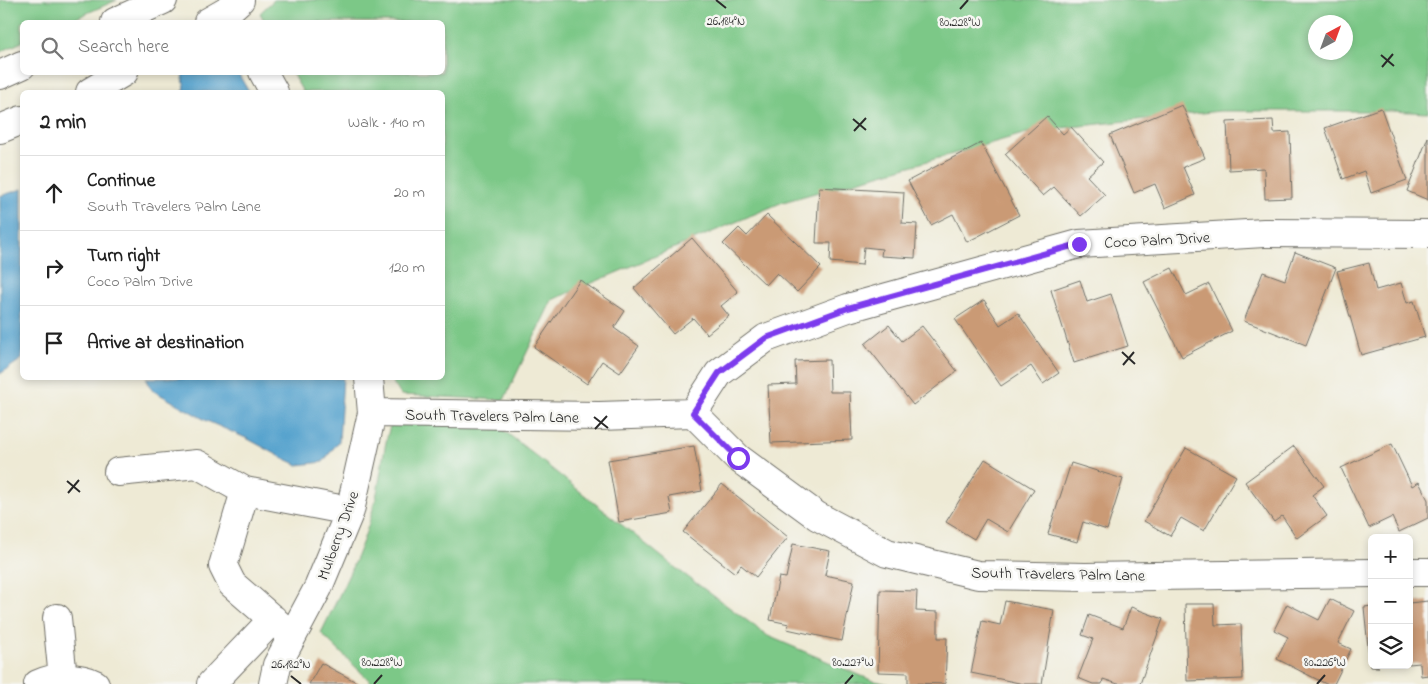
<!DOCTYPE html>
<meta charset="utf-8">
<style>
body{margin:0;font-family:"Indie Flower",sans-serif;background:#f2f2f2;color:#222}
.controls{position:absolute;right:15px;bottom:15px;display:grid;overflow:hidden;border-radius:8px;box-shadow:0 2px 8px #0003}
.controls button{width:45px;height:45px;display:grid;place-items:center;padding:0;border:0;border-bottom:1px solid #e0e0e0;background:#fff;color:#222;font:25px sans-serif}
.compass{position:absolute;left:1308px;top:15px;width:45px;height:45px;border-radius:50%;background:#fff;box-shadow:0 2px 8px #0003;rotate:41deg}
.stop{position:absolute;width:15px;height:15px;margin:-11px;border:4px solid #7c3aed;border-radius:50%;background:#fff}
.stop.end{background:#7c3aed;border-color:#fff;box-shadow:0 1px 5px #0008}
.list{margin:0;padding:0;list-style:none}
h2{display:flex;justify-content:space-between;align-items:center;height:65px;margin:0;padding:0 20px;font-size:21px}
h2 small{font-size:16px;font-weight:400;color:#767676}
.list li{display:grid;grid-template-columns:32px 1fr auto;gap:15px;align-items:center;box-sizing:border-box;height:75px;padding:0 20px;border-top:1px solid #e0e0e0}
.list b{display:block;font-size:19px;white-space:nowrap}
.list p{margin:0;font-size:16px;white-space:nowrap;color:#767676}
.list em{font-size:16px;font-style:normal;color:#767676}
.icon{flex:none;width:28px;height:28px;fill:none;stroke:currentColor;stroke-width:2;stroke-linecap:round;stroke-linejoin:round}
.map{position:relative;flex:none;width:1428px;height:684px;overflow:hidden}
.search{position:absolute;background:#fff;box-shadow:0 2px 8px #0003;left:20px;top:20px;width:425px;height:55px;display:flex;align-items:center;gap:12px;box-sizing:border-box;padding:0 18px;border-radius:8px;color:#767676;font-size:19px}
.panel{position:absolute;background:#fff;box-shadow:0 2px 8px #0003;left:20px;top:90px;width:425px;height:290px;border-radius:8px}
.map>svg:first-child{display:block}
.green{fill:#7bc887;stroke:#537a59;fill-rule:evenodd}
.water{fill:#54a2cd;stroke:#40667c}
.building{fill:#ca9a74}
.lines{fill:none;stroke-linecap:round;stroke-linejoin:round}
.minor-casing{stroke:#6f6e66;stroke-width:30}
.minor{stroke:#fff;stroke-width:28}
.route{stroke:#7c3aed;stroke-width:6}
.ticks{fill:none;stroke:#2b2b2b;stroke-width:2}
.labels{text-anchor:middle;stroke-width:5;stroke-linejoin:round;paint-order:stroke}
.street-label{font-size:16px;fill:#2b2b2b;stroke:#f6f6f2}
.ticks-label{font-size:12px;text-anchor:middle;fill:#2b2b2b;stroke:#f6f6f2;stroke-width:5;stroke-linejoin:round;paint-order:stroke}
</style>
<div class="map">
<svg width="1428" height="684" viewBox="0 0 1428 684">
<rect width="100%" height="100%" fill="#f6f6f2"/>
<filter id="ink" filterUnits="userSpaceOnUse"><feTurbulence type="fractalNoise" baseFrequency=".02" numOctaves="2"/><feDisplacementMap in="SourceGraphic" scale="10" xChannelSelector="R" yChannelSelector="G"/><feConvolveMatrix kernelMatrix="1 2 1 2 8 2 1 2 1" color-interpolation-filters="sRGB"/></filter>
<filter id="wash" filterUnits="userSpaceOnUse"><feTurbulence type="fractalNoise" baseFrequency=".0096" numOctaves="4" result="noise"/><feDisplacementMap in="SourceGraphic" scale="20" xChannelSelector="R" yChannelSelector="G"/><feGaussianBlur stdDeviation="1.12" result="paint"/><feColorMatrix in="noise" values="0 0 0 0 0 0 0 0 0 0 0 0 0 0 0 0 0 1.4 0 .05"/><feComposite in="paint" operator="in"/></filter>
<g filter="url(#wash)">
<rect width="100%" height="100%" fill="#eeead5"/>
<!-- green -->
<path class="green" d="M0,0H117L67,22H22V42L0,52Z
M274,0H1428V113L1392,111H1220L1034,131L783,202L552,300L504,400L401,395L390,378H442V92H303L292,73L442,72V22H265L260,13ZM1316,22H1346V52H1316Z
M408,418L502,429L677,569L768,636L871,680L888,684H373L321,633C340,593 362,552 373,509C381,482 382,453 390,426Z"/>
<!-- water -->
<path class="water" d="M182,73H238L249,92H182L185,89Z
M22,189V359L0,374V196Z
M146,378H343L339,441L323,462L298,465L281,457L248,439L207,421L152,390Z"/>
<g id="blocks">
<!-- building -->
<path class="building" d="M1182,105L1205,158L1183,167L1195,195L1165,208L1155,184L1134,193L1110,135Z
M1381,108L1407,180L1371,193L1364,171L1343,179L1325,128Z
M1047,116L1063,134L1071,127L1103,162L1087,176L1105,195L1081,216L1054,187L1043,196L1005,154Z
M1273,120L1274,133L1290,132L1292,198L1265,199L1264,168L1229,170L1227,122Z
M1428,137V200L1407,191Z
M981,143L1019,215L967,242L953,214L931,225L908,181Z
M819,187L904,192L902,223L917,224L915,258L881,256L882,249L864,247L862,265L830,262L831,243H816Z
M767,215L821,267L797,292L777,273L766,285L723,244L739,228L747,236Z
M692,238L738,292L721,306L729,316L707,334L693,318L673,334L634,288Z
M1295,252L1336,268L1306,345L1244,321L1263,272L1285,280Z
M1369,263L1376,290L1401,283L1407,303L1414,301L1425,337L1361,355L1337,271Z
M1172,268L1186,295L1209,284L1232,331L1182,357L1144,282Z
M580,280L625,311L614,328L639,346L620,373L602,361L587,384L534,347Z
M1080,280L1087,302L1111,294L1128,346L1074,363L1051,290Z
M984,300L1000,325L1018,313L1059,373L1043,384L1031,366L1001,386L955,319Z
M889,325L902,341L922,326L957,371L913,405L865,344Z
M829,360L830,392H850L852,440L771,443L768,385L796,384L795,361Z
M1392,444L1412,486L1419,482L1428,500V518L1399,532L1392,517L1369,528L1341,468Z
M694,446L702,491L669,497L672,513L619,522L608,460Z
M1294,446L1324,486L1312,495L1327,516L1297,538L1282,516L1274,522L1245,482Z
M1186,448L1236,476L1204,531L1181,518L1170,536L1144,521Z
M985,459L1034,489L1008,532L986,519L974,539L946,522Z
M1071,463L1123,479L1107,530L1083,522L1077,542L1048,534Z
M722,484L788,537L756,577L741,565L735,573L683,532Z
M793,544L830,551L825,575L854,581L842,641L787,629L789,624L770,620L779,577L786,578Z
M880,590L917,591L916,611L938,612V638H947L945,684L908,683V673L878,672Z
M1330,599L1354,611L1338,643L1351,649L1334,684H1326L1277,659L1288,637L1274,630L1287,604L1319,620Z
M1005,601L1054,610L1042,684H1024L971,673L982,621L1000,625Z
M1428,601V675L1421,676L1420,663L1409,664V603Z
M1185,604H1214L1215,625L1241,624L1243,679L1187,681Z
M1372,606V665L1379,667H1370L1364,607Z
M1131,607L1163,619L1140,684H1118L1103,679L1102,684H1093L1078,678L1093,639L1082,635L1089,615L1123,628Z
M321,663L360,684H309Z"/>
</g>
</g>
<g filter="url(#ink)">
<use href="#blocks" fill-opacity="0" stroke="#6f6e66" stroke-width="1"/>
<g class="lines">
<defs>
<path id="minor" d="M115,22L163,0
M208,22L229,10L240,0
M263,72L274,92
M0,75L22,65
M90,92L124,72
M0,129L22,120
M372,413L599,416L693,413L738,458L817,516L887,553L978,575L1085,577L1372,573
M693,413L719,373L766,338L848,308L1079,244L1264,233L1428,234
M118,472L197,464L245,491
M1409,572H1428
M57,618L63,679
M292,636L232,584L223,566L245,491L350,511
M38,684C54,676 80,676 95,684
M211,684L273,619
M273,684L277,665L318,588L350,511L372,413L369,378"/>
</defs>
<!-- minor casing -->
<use href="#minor" class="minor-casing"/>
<!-- minor -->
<use href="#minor" class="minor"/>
</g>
</g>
<g class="lines" filter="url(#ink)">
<!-- route -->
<path class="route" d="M738,458L693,413L719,373L766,338L848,308L1079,244"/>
</g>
<!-- ticks -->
<path class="ticks" d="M716,0L726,8M960,9L968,0M1381,55L1394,66M1382,67L1393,54M853,119L866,130M854,131L866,118M1122,352L1135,364M1123,365L1134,352M594,417L608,428M595,429L607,416M67,481L80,492M68,493L79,480M291,676L301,684M374,684L382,675M845,684L853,675M1317,684L1325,675"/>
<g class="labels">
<!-- street labels -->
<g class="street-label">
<text transform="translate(1157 239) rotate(-3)" y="6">Coco Palm Drive</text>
<text transform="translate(492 415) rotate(1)" y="6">South Travelers Palm Lane</text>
<text transform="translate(337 535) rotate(-70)" y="6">Mulberry Drive</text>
<text transform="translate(1058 573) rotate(1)" y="6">South Travelers Palm Lane</text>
</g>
</g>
<g class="ticks-label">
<text x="726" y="25">26.184°N</text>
<text x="960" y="26">80.228°W</text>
<text x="382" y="666">80.228°W</text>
<text x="853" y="666">80.227°W</text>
<text x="1325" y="666">80.226°W</text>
<text x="291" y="668">26.182°N</text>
</g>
</svg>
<div class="controls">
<button>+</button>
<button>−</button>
<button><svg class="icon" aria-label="layers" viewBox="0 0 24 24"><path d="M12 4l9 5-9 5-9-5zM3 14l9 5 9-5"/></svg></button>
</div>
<svg class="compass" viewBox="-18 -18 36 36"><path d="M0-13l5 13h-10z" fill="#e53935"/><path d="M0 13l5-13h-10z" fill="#767676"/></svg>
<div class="stop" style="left:738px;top:458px"></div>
<div class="stop end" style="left:1079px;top:244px"></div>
<div class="search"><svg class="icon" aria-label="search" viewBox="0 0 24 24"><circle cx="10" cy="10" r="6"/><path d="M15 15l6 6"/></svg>Search here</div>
<section class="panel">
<h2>2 min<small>Walk · 140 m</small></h2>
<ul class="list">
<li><svg class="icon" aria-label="ahead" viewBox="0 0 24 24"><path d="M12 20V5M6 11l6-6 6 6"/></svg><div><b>Continue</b><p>South Travelers Palm Lane</p></div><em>20 m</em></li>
<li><svg class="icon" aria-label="right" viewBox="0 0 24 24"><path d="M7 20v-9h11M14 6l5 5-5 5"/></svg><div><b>Turn right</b><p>Coco Palm Drive</p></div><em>120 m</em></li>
<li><svg class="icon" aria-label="arrive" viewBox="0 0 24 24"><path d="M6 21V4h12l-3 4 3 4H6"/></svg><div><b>Arrive at destination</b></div></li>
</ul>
</section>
</div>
